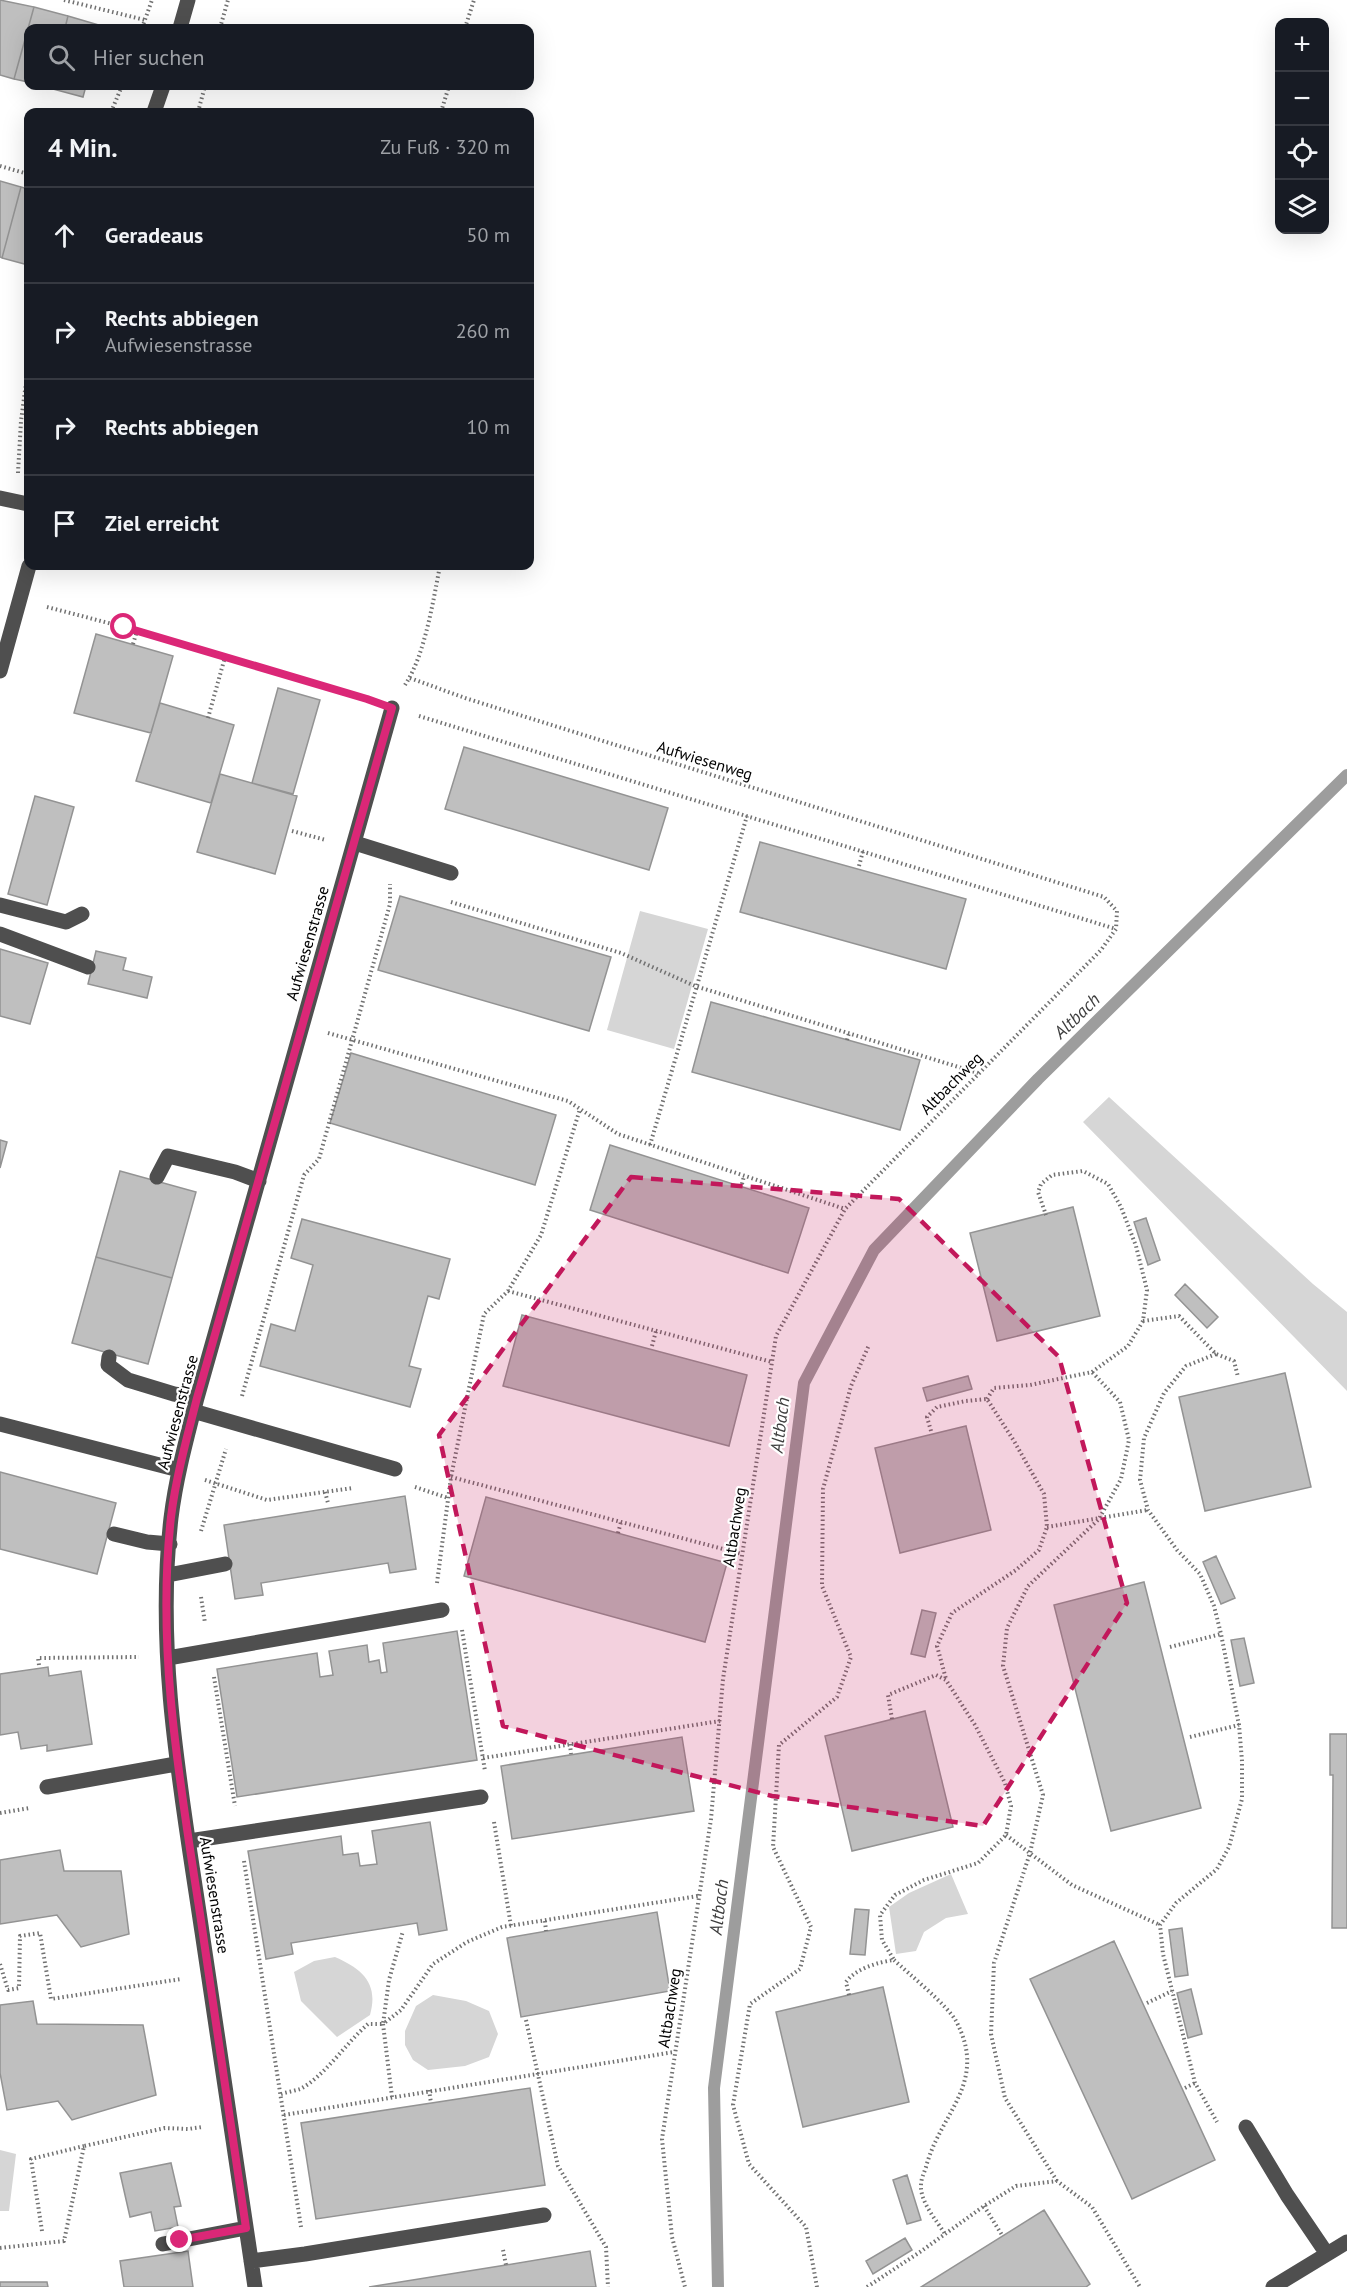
<!DOCTYPE html>
<html lang="de">
<meta charset="utf-8">
<style>
body{margin:0;font-family:"PT Sans",sans-serif;background:#242831;color:#f1f3f6}
.controls{position:absolute;right:18px;top:18px;display:grid;overflow:hidden;border-radius:12px;box-shadow:0 6px 24px #0002}
.controls button{width:54px;height:54px;display:grid;place-items:center;padding:0;border:0;border-bottom:2px solid #363941;background:#171b24;color:#f1f3f6;font:30px sans-serif}
.stop{position:absolute;width:18px;height:18px;margin:-14px;border:4px solid #db2777;border-radius:50%;background:#fff}
.stop.end{background:#db2777;border-color:#fff;box-shadow:0 2px 6px #0008}
.list{margin:0;padding:0;list-style:none}
h2{display:flex;justify-content:space-between;align-items:center;height:78px;margin:0;padding:0 24px;font-size:26px}
h2 small{font-size:20px;font-weight:400;color:#9ea1a6}
.list li{display:grid;grid-template-columns:39px 1fr auto;gap:18px;align-items:center;box-sizing:border-box;height:96px;padding:0 24px;border-top:2px solid #363941}
.list b{display:block;font-size:22px;white-space:nowrap}
.list p{margin:0;font-size:20px;white-space:nowrap;color:#9ea1a6}
.list em{font-size:20px;font-style:normal;color:#9ea1a6}
.icon{flex:none;width:33px;height:33px;fill:none;stroke:currentColor;stroke-width:2;stroke-linecap:round;stroke-linejoin:round}
.map{position:relative;flex:none;width:1347px;height:2287px;overflow:hidden}
.search{position:absolute;background:#171b24;box-shadow:0 6px 24px #0002;left:24px;top:24px;width:510px;height:66px;display:flex;align-items:center;gap:15px;box-sizing:border-box;padding:0 21px;border-radius:12px;color:#9ea1a6;font-size:22px}
.panel{position:absolute;background:#171b24;box-shadow:0 6px 24px #0002;left:24px;top:108px;width:510px;height:462px;border-radius:12px}
.map>svg:first-child{display:block}
.green{fill:#d6d6d6}
.lines{fill:none;stroke-linecap:round;stroke-linejoin:round}
.stream{stroke:#9d9d9d;stroke-width:12}
.building{fill:#bfbfbf;stroke:#939393;stroke-width:1.5}
.path{stroke:#717171;stroke-width:4;stroke-dasharray:1.5 3;stroke-linecap:butt}
.minor{stroke:#4f4f4f;stroke-width:15}
.route{stroke:#db2777;stroke-width:8}
.marked{fill:#c2185b;fill-opacity:0.2;stroke:#c2185b;stroke-width:4.5;stroke-dasharray:12 8;stroke-linejoin:round}
.labels{text-anchor:middle;stroke-width:4.5;stroke-linejoin:round;paint-order:stroke}
.street-label{font-size:16px;fill:#000;stroke:#fff}
.water-label{font-size:18px;font-style:italic;fill:#3e3e3e;stroke:#fff}
</style>
<div class="map">
<svg width="1347" height="2287" viewBox="0 0 1347 2287">
<rect width="100%" height="100%" fill="#fff"/>
<!-- green -->
<path class="green" d="M640,911L708,929L674,1049L607,1030Z
M1109,1097L1313,1284L1347,1312V1391L1083,1122Z
M951,1874L968,1914L946,1918L924,1932L916,1951L896,1954L889,1907L909,1893Z
M335,1957C362,1969 379,1983 370,2015L337,2037L301,2001L294,1972L314,1961Z
M433,1995L466,2001L489,2011L498,2034L489,2057L465,2066L428,2070L413,2060L405,2045V2031L416,2006Z
M0,2150L16,2154L9,2211H0Z"/>
<g class="lines">
<!-- stream -->
<path class="stream" d="M718,2287L714,2088L804,1383L874,1250L1038,1079L1347,775"/>
</g>
<!-- building -->
<path class="building" d="M0,0L34,7L14,79L0,75Z
M34,7L68,16L65,28H28V82L14,79Z
M68,16L102,26L101,28H65Z
M49,86H86L83,97L49,88Z
M0,181L21,187L2,258L0,257Z
M21,187L28,189V265L2,258Z
M96,634L173,656L151,733L74,713Z
M278,688L320,700L293,794L252,783Z
M160,703L234,725L211,803L136,781Z
M464,747L668,808L649,870L445,809Z
M220,774L297,796L275,874L197,852Z
M35,796L74,807L47,905L8,894Z
M760,842L966,899L946,969L740,912Z
M400,896L611,957L589,1031L378,970Z
M0,949L48,963L30,1024L0,1016Z
M96,951L126,958L123,970L152,977L147,998L88,984Z
M711,1002L920,1060L900,1130L692,1072Z
M351,1053L556,1115L535,1185L330,1123Z
M0,1140L7,1142L0,1168Z
M610,1145L809,1208L788,1273L590,1210Z
M120,1171L196,1192L172,1278L96,1257Z
M1073,1207L1100,1316L997,1341L970,1233Z
M1146,1218L1160,1260L1148,1265L1134,1222Z
M302,1219L450,1259L439,1299L428,1296L409,1366L421,1369L410,1407L260,1366L271,1324L295,1331L313,1265L291,1258Z
M96,1257L172,1278L148,1364L72,1343Z
M1185,1284L1218,1317L1207,1328L1175,1295Z
M522,1315L747,1375L729,1446L503,1386Z
M1285,1373L1311,1487L1205,1511L1179,1397Z
M968,1376L972,1389L927,1401L923,1388Z
M966,1426L991,1530L900,1553L875,1448Z
M0,1472L116,1503L97,1574L0,1549Z
M405,1496L416,1569L390,1573L388,1563L261,1583L263,1595L235,1599L224,1525Z
M486,1497L727,1563L705,1642L464,1576Z
M1216,1556L1235,1598L1221,1604L1203,1562Z
M1144,1582L1201,1808L1111,1831L1054,1605Z
M922,1610L936,1613L925,1657L911,1654Z
M457,1631L477,1760L237,1797L217,1669L317,1653L320,1677L333,1675L329,1651L367,1645L369,1662L379,1660L381,1673L387,1672L383,1643Z
M1244,1638L1254,1683L1240,1686L1231,1640Z
M48,1667L49,1676L81,1671L92,1744L47,1751V1745L21,1749L18,1732L0,1735V1674Z
M925,1711L953,1827L852,1851L825,1736Z
M1330,1734H1347V1928H1332L1333,1775H1330Z
M682,1737L694,1811L512,1839L501,1766Z
M430,1822L447,1930L419,1935L417,1923L291,1943L293,1954L266,1959L248,1851L341,1836L343,1855L358,1853L360,1866L377,1864L372,1831Z
M60,1850L64,1871H121L129,1934L81,1947L57,1915L0,1924V1860Z
M855,1909L869,1910L865,1955L850,1954Z
M657,1912L670,1991L521,2017L507,1938Z
M1182,1928L1188,1975L1175,1977L1169,1930Z
M1114,1941L1215,2160L1132,2199L1030,1979Z
M883,1987L909,2102L803,2127L776,2012Z
M1191,1989L1202,2034L1188,2038L1177,1993Z
M33,2001L37,2024L143,2025L156,2095L72,2120L58,2101L7,2110L0,2073V2005Z
M530,2088L545,2185L316,2219L301,2123Z
M171,2163L181,2206L174,2207L178,2227L155,2231L151,2212L130,2217L120,2173Z
M907,2175L921,2220L907,2224L893,2180Z
M1044,2210L1090,2284L1086,2287H921Z
M905,2238L912,2250L873,2274L866,2261Z
M188,2251L193,2287H124L120,2261Z
M590,2251L596,2287H369L506,2265Z
M0,2282H47L48,2287H0Z"/>
<g class="lines">
<!-- path -->
<path class="path" d="M64,0L145,20
M142,28L152,0
M220,28L228,0
M465,28L474,0
M111,112L122,86
M198,112L205,86
M441,112L449,86
M0,166L28,174
M18,473L21,421L28,368
M47,607L124,627L366,698
M133,644L137,631
M410,678L465,698L1104,897L1117,911L1116,929L1101,950L845,1209L776,1336L723,1679L711,1819L662,2139L672,2237L685,2287
M405,685C425,655 433,601 440,566
M419,716L1116,929
M208,718L225,657
M292,831L326,840
M859,866L863,851
M451,902L621,953L695,986L978,1073
M328,1033L568,1101L618,1134L845,1209
M847,1040L849,1033
M650,1145L747,816
M742,1184L744,1176
M508,1291L772,1362
M1143,1321L1179,1316L1216,1354L1234,1361L1238,1377
M652,1346L656,1331
M1216,1354L1186,1366L1164,1393L1144,1438L1140,1480L1148,1510L1177,1550L1200,1574L1214,1606L1221,1634L1239,1725L1242,1761V1799L1229,1847L1217,1869L1176,1903L1160,1925L1163,1954L1195,2083L1217,2122
M242,1396L304,1175L319,1159L390,904V884
M987,1399L994,1388L1030,1385L1092,1372L1128,1346L1143,1321L1147,1290L1136,1246L1121,1207L1108,1184L1083,1171L1052,1175L1041,1184L1038,1192L1046,1215
M931,1431L927,1417L937,1407L966,1401L987,1399L1014,1441L1044,1494L1047,1527L1039,1550L1016,1570L952,1613L937,1646L946,1679
M451,1477L742,1554
M205,1480L267,1500L353,1488
M415,1487L448,1498
M325,1492L328,1503
M1047,1527L1148,1510
M201,1531L226,1449
M618,1533L621,1522
M437,1583L451,1477L484,1314L508,1291L541,1235L580,1109
M201,1597L205,1623
M462,1630L485,1771
M1170,1647L1221,1634
M39,1665L38,1658L139,1657
M214,1677L235,1806
M892,1719L888,1695L936,1675L946,1680L975,1725L1005,1783L1011,1806L1006,1835L978,1863L924,1880L895,1895L880,1915L882,1940L894,1960
M1190,1737L1239,1725
M570,1744L571,1754
M483,1758L720,1721
M0,1813L30,1808
M494,1822L511,1926
M1006,1835L1072,1885L1160,1925
M244,1861L301,2227
M545,1921L546,1931
M0,1964L8,1990L19,1988L20,1936L40,1933L51,1999L181,1979
M849,1995L846,1982C855,1969 878,1962 894,1960C909,1974 947,2005 956,2021C989,2083 940,2113 926,2167C924,2173 921,2179 921,2185C920,2202 937,2221 945,2234
M1147,2003L1172,1991
M526,2020L558,2166L606,2247L608,2287
M1185,2088L1195,2083
M429,2090L431,2103
M281,2094C287,2092 294,2091 300,2089C324,2077 346,2043 368,2024H383L389,1980L403,1931
M392,2097L383,2024L401,2010L433,1964L467,1942L502,1927L698,1896
M284,2115L674,2052
M1057,2181L1005,2098L991,2034L994,1963L1030,1853L1043,1795L1003,1666L1007,1628L1028,1586L1099,1519L1121,1479L1129,1440L1120,1402L1092,1372
M984,2206L1002,2235
M42,2231L31,2159L84,2146
M0,2248L64,2241L84,2146L165,2128L188,2129L202,2127
M503,2250L506,2265
M817,2287L806,2227L749,2164L733,2105L750,2004L800,1969L811,1927L773,1847L779,1745L837,1697L851,1657L822,1586L823,1489L851,1386L869,1345
M867,2287L920,2252L984,2206L1016,2186L1057,2181L1092,2207L1140,2287"/>
<!-- minor -->
<path class="minor" d="M180,28L188,0
M154,112L163,86
M0,498L28,504
M0,671L29,566
M355,843L451,873
M0,905L66,922L82,914
M0,934L88,967
M157,1177L168,1156L235,1172L259,1181
M109,1357L108,1365L128,1380L174,1394L197,1398
M193,1411L395,1469
M0,1424L179,1470
M114,1534L147,1542L170,1544
M168,1575L225,1564
M168,1658L442,1610
M47,1787L176,1764
M189,1841L481,1797
M1246,2127L1287,2195L1327,2254
M163,2244L246,2228
M251,2261L305,2254L544,2215
M255,2287C238,2169 220,2051 202,1932C182,1796 155,1657 171,1518C176,1477 187,1437 197,1398L392,708
M1273,2287L1347,2242"/>
</g>
<g class="lines">
<!-- route -->
<path class="route" d="M124,627L367,699L392,708L197,1398C187,1437 176,1477 171,1517C156,1650 180,1783 200,1914C215,2019 231,2123 246,2228L180,2240"/>
</g>
<!-- marked area -->
<path class="marked" d="M631,1177L899,1199L1059,1357L1127,1603L983,1826L772,1796L503,1726L439,1435Z"/>
<g class="labels">
<!-- street labels -->
<g class="street-label">
<text transform="translate(705 760) rotate(17)" y="6">Aufwiesenweg</text>
<text transform="translate(307 943) rotate(-74)" y="6">Aufwiesenstrasse</text>
<text transform="translate(951 1083) rotate(-45)" y="6">Altbachweg</text>
<text transform="translate(177 1412) rotate(-75)" y="6">Aufwiesenstrasse</text>
<text transform="translate(734 1527) rotate(-81)" y="6">Altbachweg</text>
<text transform="translate(215 1895) rotate(81)" y="6">Aufwiesenstrasse</text>
<text transform="translate(669 2008) rotate(-81)" y="6">Altbachweg</text>
</g>
<!-- water labels -->
<g class="water-label">
<text transform="translate(1077 1016) rotate(-44)" y="6">Altbach</text>
<text transform="translate(780 1425) rotate(-83)" y="6">Altbach</text>
<text transform="translate(719 1907) rotate(-83)" y="6">Altbach</text>
</g>
</g>
</svg>
<div class="controls">
<button>+</button>
<button>−</button>
<button><svg class="icon" aria-label="locate" viewBox="0 0 24 24"><circle cx="12" cy="12" r="6"/><path d="M12 2v4M12 18v4M2 12h4M18 12h4"/></svg></button>
<button><svg class="icon" aria-label="layers" viewBox="0 0 24 24"><path d="M12 4l9 5-9 5-9-5zM3 14l9 5 9-5"/></svg></button>
</div>
<div class="stop" style="left:124px;top:627px"></div>
<div class="stop end" style="left:180px;top:2240px"></div>
<div class="search"><svg class="icon" aria-label="search" viewBox="0 0 24 24"><circle cx="10" cy="10" r="6"/><path d="M15 15l6 6"/></svg>Hier suchen</div>
<section class="panel">
<h2>4 Min.<small>Zu Fuß · 320 m</small></h2>
<ul class="list">
<li><svg class="icon" aria-label="ahead" viewBox="0 0 24 24"><path d="M12 20V5M6 11l6-6 6 6"/></svg><div><b>Geradeaus</b></div><em>50 m</em></li>
<li><svg class="icon" aria-label="right" viewBox="0 0 24 24"><path d="M7 20v-9h11M14 6l5 5-5 5"/></svg><div><b>Rechts abbiegen</b><p>Aufwiesenstrasse</p></div><em>260 m</em></li>
<li><svg class="icon" aria-label="right" viewBox="0 0 24 24"><path d="M7 20v-9h11M14 6l5 5-5 5"/></svg><div><b>Rechts abbiegen</b></div><em>10 m</em></li>
<li><svg class="icon" aria-label="arrive" viewBox="0 0 24 24"><path d="M6 21V4h12l-3 4 3 4H6"/></svg><div><b>Ziel erreicht</b></div></li>
</ul>
</section>
</div>
